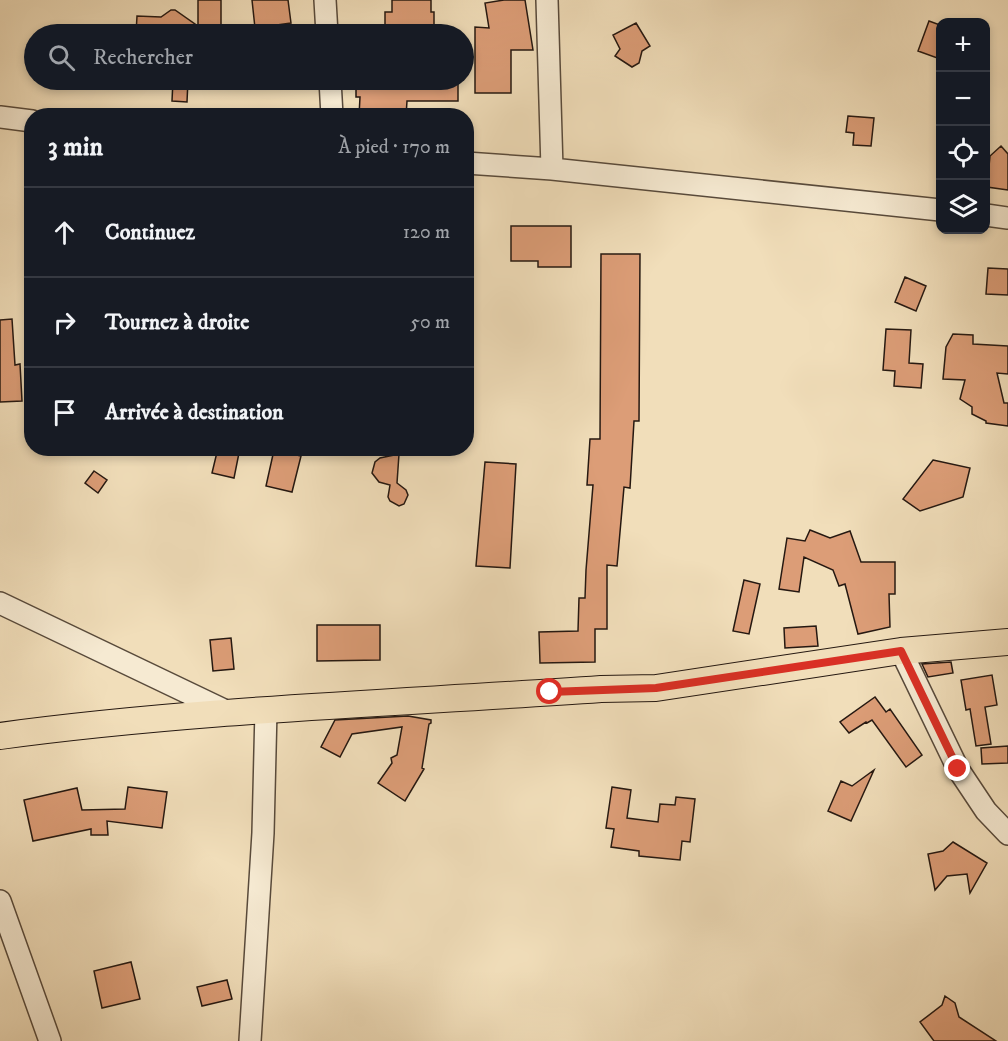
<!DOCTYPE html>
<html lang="fr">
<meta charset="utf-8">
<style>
body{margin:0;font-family:"IM FELL DW Pica",serif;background:#20242c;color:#f1f3f6}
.controls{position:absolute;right:18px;top:18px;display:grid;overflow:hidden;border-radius:12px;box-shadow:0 3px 9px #0003}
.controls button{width:54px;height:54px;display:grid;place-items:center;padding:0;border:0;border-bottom:2px solid #363941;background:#171b24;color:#f1f3f6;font:30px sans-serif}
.stop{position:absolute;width:18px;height:18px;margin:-14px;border:4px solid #d93025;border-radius:50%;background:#fff}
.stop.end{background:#d93025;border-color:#fff;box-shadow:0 2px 6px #0008}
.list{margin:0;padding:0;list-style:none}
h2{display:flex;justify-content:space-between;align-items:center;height:78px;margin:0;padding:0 24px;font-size:26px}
h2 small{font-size:20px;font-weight:400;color:#9ea1a6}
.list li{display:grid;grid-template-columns:39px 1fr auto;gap:18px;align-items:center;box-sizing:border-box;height:90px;padding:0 24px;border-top:2px solid #363941}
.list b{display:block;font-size:22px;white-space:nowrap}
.list em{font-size:20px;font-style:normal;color:#9ea1a6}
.icon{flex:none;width:33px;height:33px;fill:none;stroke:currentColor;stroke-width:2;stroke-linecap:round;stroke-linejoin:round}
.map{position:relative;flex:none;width:1008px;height:1041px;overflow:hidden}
.search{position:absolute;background:#171b24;box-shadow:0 3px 9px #0003;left:24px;top:24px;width:450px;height:66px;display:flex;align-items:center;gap:15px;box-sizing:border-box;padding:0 21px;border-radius:33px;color:#9ea1a6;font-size:22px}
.panel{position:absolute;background:#171b24;box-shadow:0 3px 9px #0003;left:24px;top:108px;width:450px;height:348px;border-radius:24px}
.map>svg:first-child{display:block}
.building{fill:#dc9d77;stroke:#251811;stroke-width:1.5}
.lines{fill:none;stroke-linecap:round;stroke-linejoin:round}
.minor-casing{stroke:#584a3b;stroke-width:24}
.major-casing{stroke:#251811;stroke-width:28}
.minor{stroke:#f6ead2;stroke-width:21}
.major{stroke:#f1deba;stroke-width:26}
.route{stroke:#d93025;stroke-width:8}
</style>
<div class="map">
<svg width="1008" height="1041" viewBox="0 0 1008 1041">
<rect width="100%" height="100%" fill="#f1deba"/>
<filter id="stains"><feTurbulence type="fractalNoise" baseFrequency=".00333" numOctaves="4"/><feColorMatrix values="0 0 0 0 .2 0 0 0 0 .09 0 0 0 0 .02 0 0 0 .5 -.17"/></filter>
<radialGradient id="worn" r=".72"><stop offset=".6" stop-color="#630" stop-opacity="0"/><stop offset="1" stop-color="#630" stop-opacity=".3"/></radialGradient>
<!-- building -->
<path class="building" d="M198,0H221V34H136L137,16L161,17L171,10H175L198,26Z
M252,0H288L291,23L255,28Z
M392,0H431V12H434V34H385V12H392Z
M504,0H525L533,50H511V93H475V27L489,28L485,3Z
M929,21L940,25V59L918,51Z
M636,23L650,46L642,51L639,63L632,67L615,56L620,49L613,35Z
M173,80H188L187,102L172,101Z
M356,80H458V101H407L406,116H359L360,97H356Z
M848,116L874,118L871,146L853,145L854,133L846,132Z
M1001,146L1008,154V190L987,187L990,156Z
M511,226H571V267H538V261H511Z
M601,254H640L639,421H634L630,488L624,487L617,566L607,565V629H595V662L540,663L539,632L578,631L579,598H585L586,570L593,485H587L590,439H600Z
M988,268L1008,269V295L986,294Z
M905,277L926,286L916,311L895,302Z
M12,319L15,365L20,364L22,401L0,402V320Z
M886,329L911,330L909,363L923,364L921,388L894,386L895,371L883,370Z
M953,334L973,335V344L1008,346V374L997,373L1004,403H1008V426L986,423V421L972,414V407L960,399L965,380L943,379L946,347Z
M218,448H240L234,478L212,473Z
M274,450L301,456L292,492L266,486Z
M399,454L397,483L406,490L408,495L404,504L399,506L390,501L388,497L390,485L379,482L372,473L375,462L380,458Z
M933,460L970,468L963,497L920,511L903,499Z
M485,462L516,464L510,568L476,566Z
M94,471L107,480L98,493L85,483Z
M810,530L830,538L850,531L861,562H895V594H889L890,627L858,634L845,584L839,586L833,570L804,557L799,592L779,589L787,538L805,541Z
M744,580L760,584L749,634L733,631Z
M317,625H380V660L317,661Z
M816,626L818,646L785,648L784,628Z
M231,638L234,669L213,671L210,640Z
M951,662L953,673L928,677L922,664Z
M992,675L997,705L985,707L991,744L976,746L970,709L966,710L961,680Z
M875,697L886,712L890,709L922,755L906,767L872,720L867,723L866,722L849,733L840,722Z
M408,716L431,720V723L429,724L422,768L424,769L405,801L378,783L392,763L391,758L397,755L402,727L352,734L340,757L321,747L335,720Z
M1008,746V763L982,764L981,748Z
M874,770L851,821L828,811L841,781L852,786Z
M128,787L167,792L162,828L107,821L108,835H91V829L33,841L24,800L77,788L82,810L125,809Z
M612,787L631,790L627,818L658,822L660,804L675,805L676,797L695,799L690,842L682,841L680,860L639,856V851L611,847L614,829L606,828Z
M953,842L987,863L970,893L967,874L947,876L935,890L928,854L943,851Z
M131,962L140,999L102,1008L94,971Z
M227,980L232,999L202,1006L197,987Z
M945,996L955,1003L959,1017L996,1041H934L920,1022L942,1005Z"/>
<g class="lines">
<defs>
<path id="minor" d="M325,0L327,34
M547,0L552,169
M330,80L332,116
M0,117L32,121
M466,163L552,169L940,210
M986,215L1008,218
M0,603L228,712
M901,651L958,769L986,811L1008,834
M0,901L50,1041
M250,1041L263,833L266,710"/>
<path id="major" d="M0,736C200,709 401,703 601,689L656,688L901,651L1008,642"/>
</defs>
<!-- minor casing -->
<use href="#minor" class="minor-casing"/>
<!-- major casing -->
<use href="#major" class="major-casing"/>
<!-- minor -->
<use href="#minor" class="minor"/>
<!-- major -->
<use href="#major" class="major"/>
</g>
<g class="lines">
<!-- route -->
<path class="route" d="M550,692L656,688L901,651L958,769"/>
</g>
<rect width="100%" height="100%" filter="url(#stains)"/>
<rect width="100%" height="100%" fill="url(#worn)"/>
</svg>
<div class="controls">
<button>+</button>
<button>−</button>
<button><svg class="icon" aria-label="locate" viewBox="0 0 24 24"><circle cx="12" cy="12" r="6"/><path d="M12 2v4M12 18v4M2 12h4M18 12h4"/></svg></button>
<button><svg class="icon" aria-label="layers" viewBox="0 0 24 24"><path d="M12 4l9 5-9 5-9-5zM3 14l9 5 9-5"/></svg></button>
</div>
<div class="stop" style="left:550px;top:692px"></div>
<div class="stop end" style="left:958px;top:769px"></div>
<div class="search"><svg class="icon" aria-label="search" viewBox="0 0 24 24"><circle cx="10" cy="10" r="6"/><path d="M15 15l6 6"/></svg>Rechercher</div>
<section class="panel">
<h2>3 min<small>À pied · 170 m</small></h2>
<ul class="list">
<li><svg class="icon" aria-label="ahead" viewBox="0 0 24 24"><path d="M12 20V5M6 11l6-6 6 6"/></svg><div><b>Continuez</b></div><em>120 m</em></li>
<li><svg class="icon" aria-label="right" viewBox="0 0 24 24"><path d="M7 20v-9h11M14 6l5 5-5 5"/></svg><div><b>Tournez à droite</b></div><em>50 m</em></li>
<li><svg class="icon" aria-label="arrive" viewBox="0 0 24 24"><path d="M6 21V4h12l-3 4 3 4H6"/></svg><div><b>Arrivée à destination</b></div></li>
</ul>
</section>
</div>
